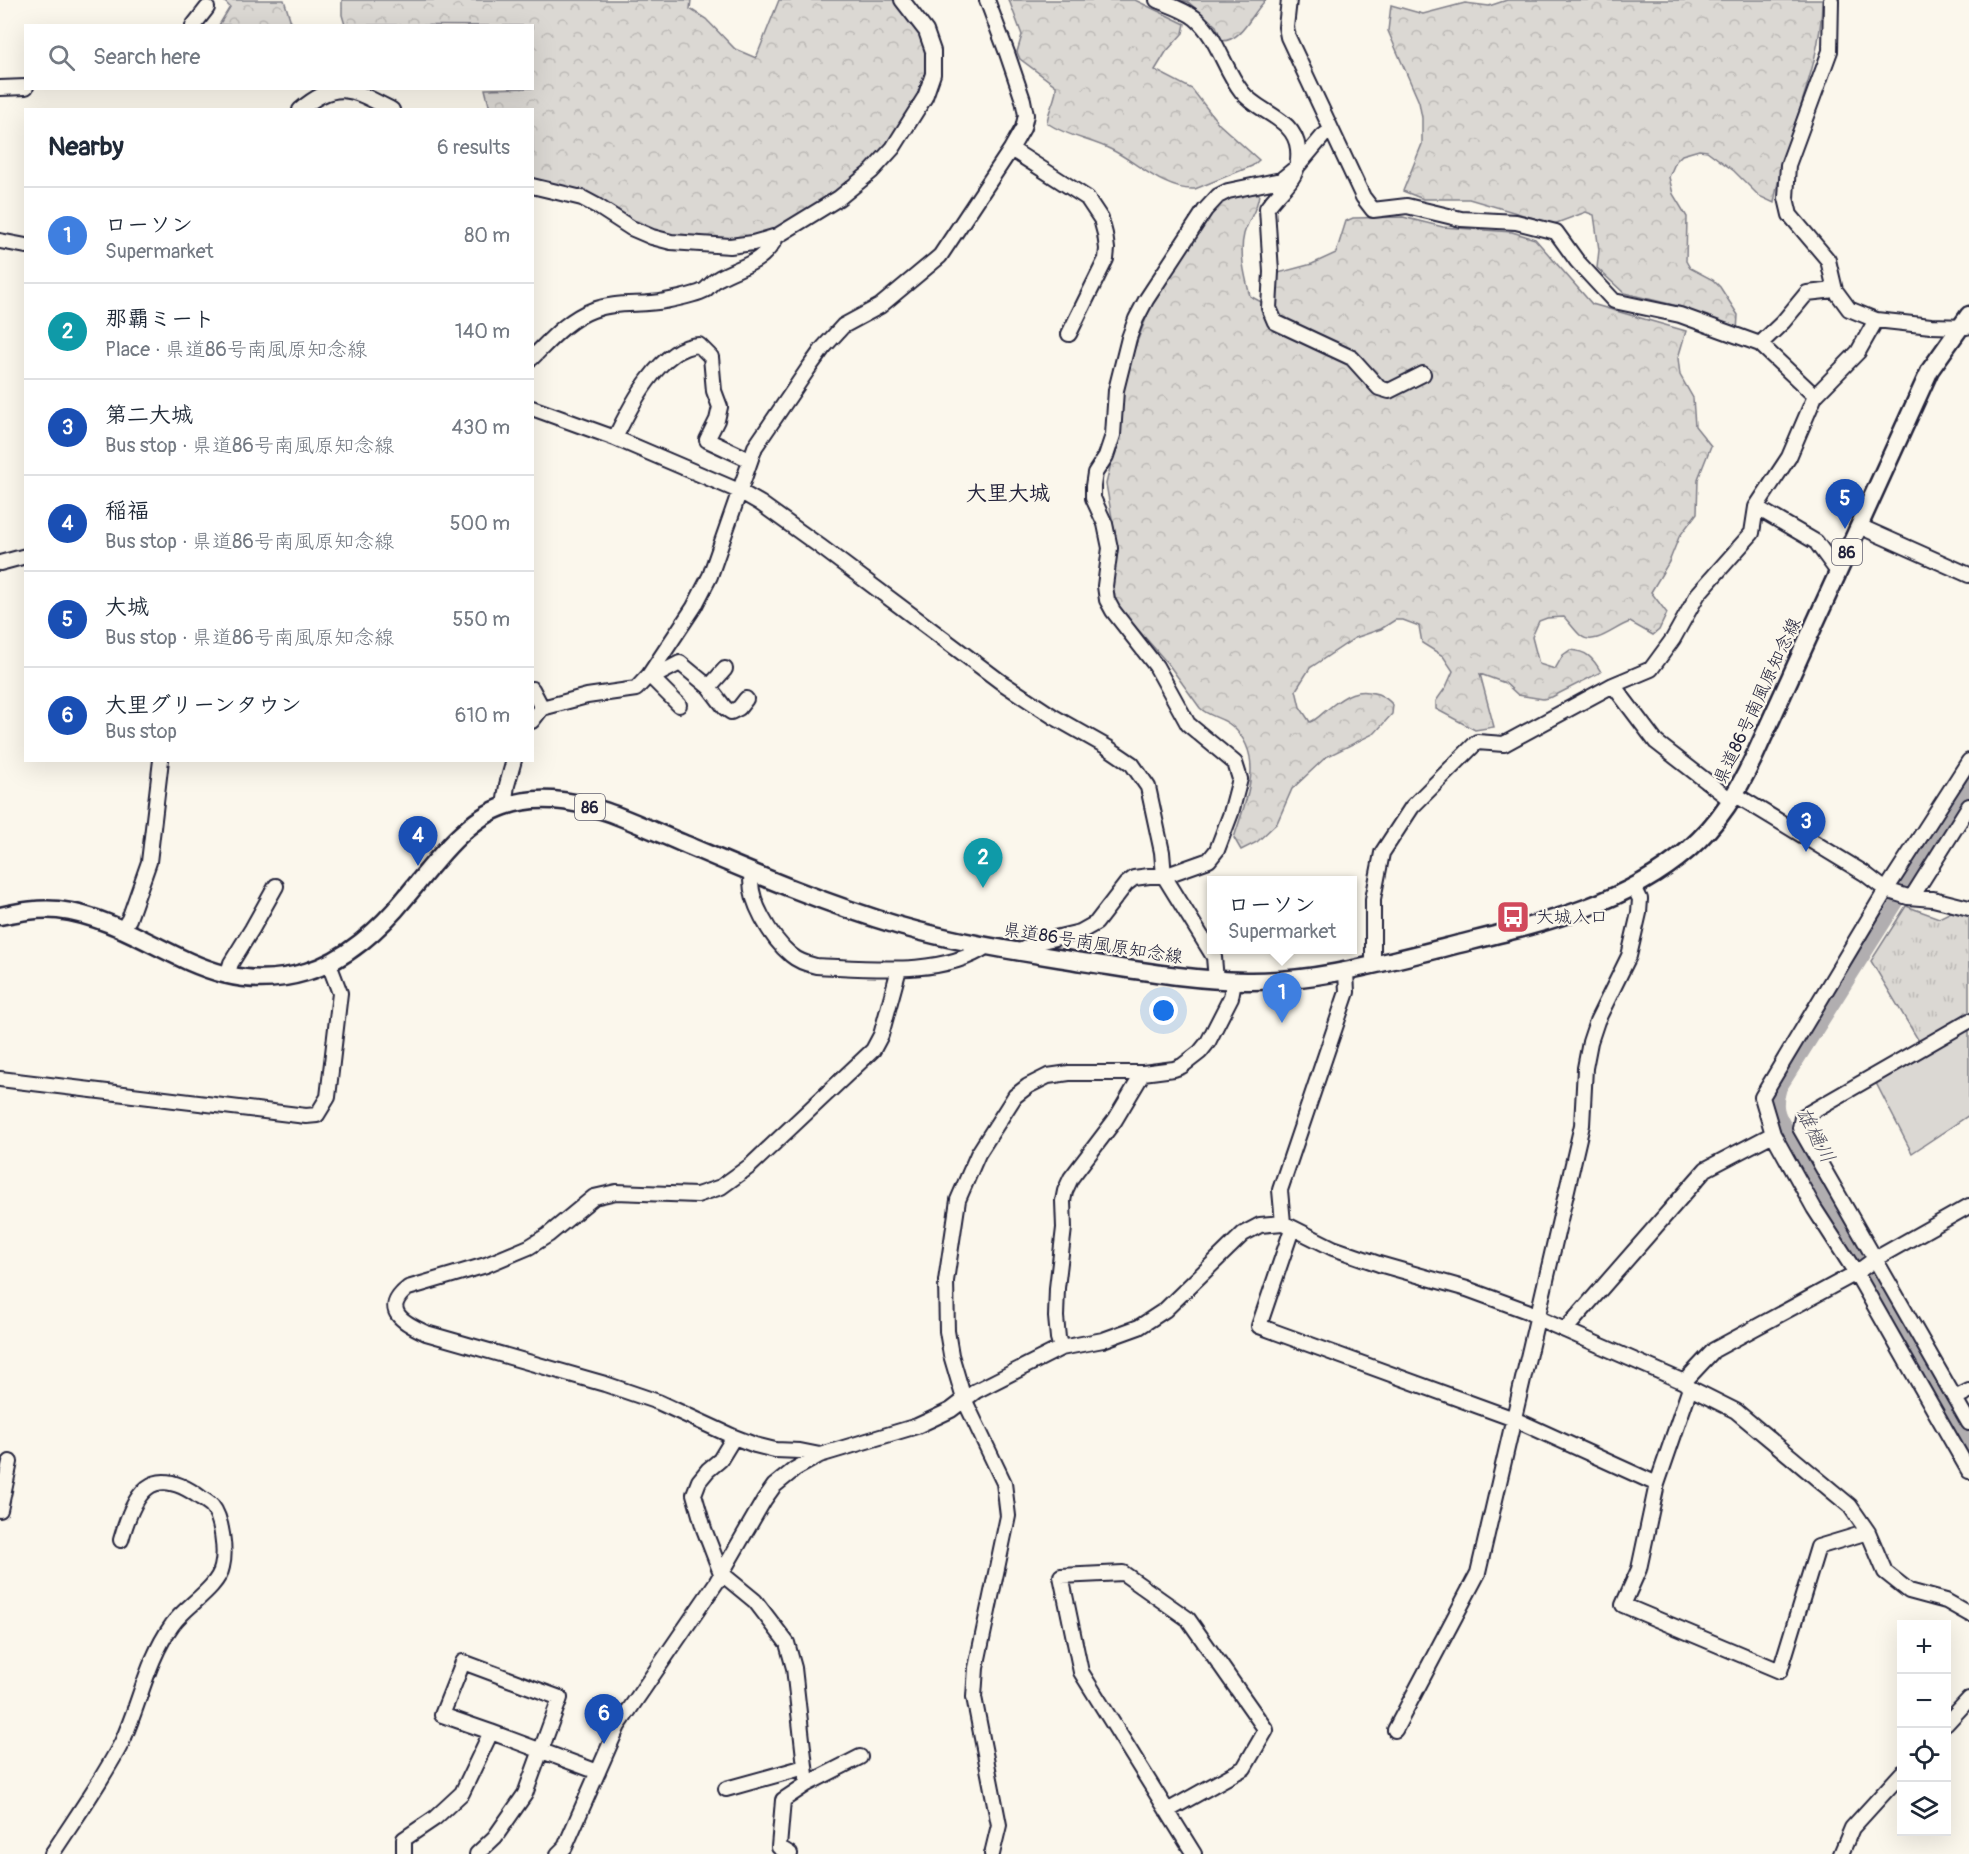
<!DOCTYPE html>
<meta charset="utf-8">
<style>
body{margin:0;font-family:Pangolin,"Klee One",sans-serif;background:#f6f6f7;color:#1f2937}
.controls{position:absolute;right:18px;bottom:18px;display:grid;overflow:hidden;border-radius:0px;box-shadow:0 6px 24px #0002}
.controls button{width:54px;height:54px;display:grid;place-items:center;padding:0;border:0;border-bottom:2px solid #e0e1e3;background:#fff;color:#1f2937;font:30px sans-serif}
.you{position:absolute;left:1164px;top:1011px;width:21px;height:21px;margin:-15px;border:4px solid #fff;border-radius:50%;background:#1a73e8;box-shadow:0 0 0 9px #1a73e833}
.badge{display:grid;place-items:center;width:39px;height:39px;border-radius:50%;background:#111827;color:#fff;font-size:20px;font-weight:700}
.pin{position:absolute;translate:-50% -50px;filter:drop-shadow(0 2px 3px #0008)}
.pin::after{content:'';position:absolute;top:32px;width:21px;height:18px;background:inherit;clip-path:polygon(0 0,100% 0,50% 100%)}
.popup{position:absolute;left:1207px;top:876px;width:150px;height:78px;box-sizing:border-box;display:grid;place-content:center;border-radius:0px;background:#fff;filter:drop-shadow(0 2px 4px #0005);font-size:20px;white-space:nowrap;color:#747a83}
.popup b{font-size:22px;color:#1f2937}
.popup::after{content:'';position:absolute;left:50%;top:100%;margin-left:-12px;border:12px solid transparent;border-top-color:#fff}
.list{margin:0;padding:0;list-style:none}
h2{display:flex;justify-content:space-between;align-items:center;height:78px;margin:0;padding:0 24px;font-size:26px}
h2 small{font-size:20px;font-weight:400;color:#747a83}
.list li{display:grid;grid-template-columns:39px 1fr auto;gap:18px;align-items:center;box-sizing:border-box;height:96px;padding:0 24px;border-top:2px solid #e0e1e3}
.list b{display:block;font-size:22px;white-space:nowrap}
.list p{margin:0;font-size:20px;white-space:nowrap;color:#747a83}
.list em{font-size:20px;font-style:normal;color:#747a83}
.icon{flex:none;width:33px;height:33px;fill:none;stroke:currentColor;stroke-width:2;stroke-linecap:round;stroke-linejoin:round}
.map{position:relative;flex:none;width:1969px;height:1854px;overflow:hidden}
.search{position:absolute;background:#fff;box-shadow:0 6px 24px #0002;left:24px;top:24px;width:510px;height:66px;display:flex;align-items:center;gap:15px;box-sizing:border-box;padding:0 21px;border-radius:0px;color:#747a83;font-size:22px}
.panel{position:absolute;background:#fff;box-shadow:0 6px 24px #0002;left:24px;top:108px;width:510px;height:654px;border-radius:0px}
.map>svg:first-child{display:block}
.grass{fill:#dbd8d3;stroke:#7e7d87;stroke-width:1.5}
.forest{fill:url(#forest-crowns);stroke:#7e7d87;stroke-width:1.5}
.park{fill:url(#park-tufts);stroke:#7e7d87;stroke-width:1.5}
.lines{fill:none;stroke-linecap:round;stroke-linejoin:round}
.river{stroke:#b1aeb0;stroke-width:18}
.minor-casing{stroke:#22223b;stroke-width:18}
.major-casing{stroke:#22223b;stroke-width:21}
.minor{stroke:#fbf7ec;stroke-width:14}
.major{stroke:#fbf7ec;stroke-width:16}
.labels{text-anchor:middle;stroke-width:4.5;stroke-linejoin:round;paint-order:stroke}
.shield{fill:#fbf7ec;stroke:#636270;stroke-width:1.5}
.shield-label{font-size:16px;font-weight:bold;fill:#22223b}
.street-label{font-size:18px;fill:#22223b;stroke:#fbf7ec}
.poi-label{font-size:18px;fill:#22223b;stroke:#fbf7ec;text-anchor:start}
.water-label{font-size:20px;font-style:italic;fill:#545364;stroke:#fbf7ec}
.quarter-label{font-size:21px;font-weight:bold;fill:#22223b;stroke:#fbf7ec}
</style>
<div class="map">
<svg width="1969" height="1854" viewBox="0 0 1969 1854">
<defs>
<pattern id="forest-crowns" width="20" height="18" patternUnits="userSpaceOnUse" patternTransform="scale(1.5)"><rect width="20" height="18" fill="#dbd8d3"/><path d="M2 6a3 3 0 1 1 6 0M12 15a3 3 0 1 1 6 0" fill="none" stroke="#bcb9b6"/></pattern>
<pattern id="park-tufts" width="24" height="20" patternUnits="userSpaceOnUse" patternTransform="scale(1.5)"><rect width="24" height="20" fill="#dbd8d3"/><path d="M3 7l-1-3M5 7V3M7 7l1-3M15 17l-1-3M17 17v-4M19 17l1-3" fill="none" stroke="#bcb9b6"/></pattern>
</defs>
<rect width="100%" height="100%" fill="#fbf7ec"/>
<filter id="ink" filterUnits="userSpaceOnUse"><feTurbulence type="fractalNoise" baseFrequency=".0167" numOctaves="2"/><feDisplacementMap in="SourceGraphic" scale="12" xChannelSelector="R" yChannelSelector="G"/><feConvolveMatrix kernelMatrix="1 2 1 2 8 2 1 2 1" color-interpolation-filters="sRGB"/></filter>
<g filter="url(#ink)">
<!-- grass -->
<path class="grass" d="M1969,1029V1115L1912,1153L1875,1081Z"/>
<!-- forest -->
<path class="forest" d="M223,0H284L292,25H219L230,7Z
M342,0H691L690,9L706,19L735,49L756,58L779,0H895L928,44L926,79L918,99L890,145L840,192L776,229L730,241L678,238L643,227L591,196L533,179L532,110L490,109L485,89L532,88V26L345,25L342,15Z
M1009,0H1135L1185,24L1183,33L1166,52L1155,70L1192,89L1219,124L1259,160L1252,166L1195,189C1165,191 1138,163 1112,150C1090,139 1068,137 1047,123C1048,109 1057,99 1056,86L1020,59L1017,52L1022,35Z
M1172,0H1266C1251,13 1244,40 1222,41L1216,26L1188,2Z
M1507,0H1822C1822,70 1785,134 1774,203L1759,196L1734,171L1707,151L1699,150L1682,155L1676,161L1669,177L1673,194L1687,217L1686,261L1690,268L1713,280L1720,287L1738,315L1737,332L1682,307L1624,293L1597,268L1599,250L1594,215L1586,212L1554,224L1469,199H1423L1403,191L1422,144V118L1419,102L1388,31L1391,5L1423,14L1465,3L1489,6Z
M1238,193L1259,194C1258,209 1248,220 1244,234C1239,254 1245,276 1250,296L1265,304L1271,297L1278,273L1312,264L1336,253L1346,221L1353,218L1403,217L1443,227L1512,232L1535,239L1592,304L1686,331L1678,358L1680,375L1693,398L1695,426L1711,446L1698,479L1697,513L1679,537L1669,562L1651,592L1667,613L1659,630L1653,635L1630,622C1616,626 1595,647 1581,636C1575,631 1570,623 1564,617L1547,618L1539,621L1532,637L1539,664L1555,669L1563,655L1570,650C1587,651 1593,658 1601,672L1552,697L1543,699L1518,695L1505,683L1480,674L1494,727L1475,730L1436,709V701L1446,687L1453,671L1443,656L1422,643L1419,626L1403,620H1395L1381,629L1355,638L1310,668L1296,690L1300,707L1310,722C1318,719 1322,713 1329,708C1345,695 1358,687 1378,694C1385,697 1388,699 1393,705L1392,714L1375,733L1326,757L1292,789L1277,823L1257,842L1241,850L1234,838C1245,801 1267,757 1232,726C1222,717 1209,717 1200,708L1169,665L1114,602L1111,586L1115,535L1106,484L1118,434L1122,381L1160,282L1220,199Z"/>
<!-- park -->
<path class="park" d="M1906,906L1939,918L1957,909L1969,913V1015L1920,1043L1871,961Z"/>
<g class="lines">
<!-- river -->
<path class="river" d="M1969,784L1778,1087C1774,1101 1773,1109 1780,1122L1969,1448"/>
<defs>
<path id="minor" d="M1157,0C1169,5 1185,10 1195,18C1218,37 1223,68 1242,92C1258,113 1295,118 1298,149C1301,180 1282,186 1267,208L1271,272L1269,308L1275,322L1352,358L1379,388L1389,391L1423,374
M1289,0L1286,27L1288,37L1363,197L1373,210L1407,206L1461,219L1516,222L1556,232L1577,261L1614,301L1680,315L1760,344L1815,396
M1831,0L1830,51L1788,165L1786,198L1790,215L1828,260L1835,290L1849,309L1876,320L1931,326L1967,327
M193,26L207,8
M0,88L26,87
M300,110C337,78 354,90 392,110
M1011,149L1087,198L1101,219L1105,234L1107,249L1106,259L1069,334
M532,186L582,198L597,206L631,228L652,237L671,242L730,246L753,243L777,236L839,198L872,171L893,148L925,97L933,74V51L926,31L902,0
M0,241L26,246
M1760,344L1783,322L1807,293L1835,290
M532,358C550,340 568,319 593,310C616,301 642,306 665,301C675,299 696,295 705,290C710,286 713,281 719,278C745,264 761,265 777,236
M532,408L615,438L739,491L760,503L821,547L1001,682L1054,717L1107,747L1132,764L1148,787L1162,852L1164,876L1214,957L1216,980
M615,438C630,407 660,346 699,345L711,357L714,391L720,407L717,420L707,440L750,460
M1756,507L1816,542L1838,572
M1859,526L1969,575
M0,563L26,556
M649,675L679,705
M651,678L680,663L709,687L725,708L731,712L739,708L746,699
M1613,685L1656,742L1732,801
M709,687L725,669
M532,689L542,708
M532,721L542,708L587,696L636,689L649,675L694,607L710,576L755,447L808,369L823,348L843,326L880,306L940,256L1011,149L1023,128L1026,115L1023,100L1007,53L987,0
M1969,761L1886,890L1762,1097L1773,1134L1814,1208L1856,1273L1969,1471
M1736,795L1864,873L1886,890L1908,897L1933,899L1969,908
M504,806L507,785L514,760
M752,873C746,898 772,939 791,955C798,961 807,964 816,966C868,968 942,977 987,946
M1912,897L1969,806
M122,930L129,919L149,862L161,760
M1020,951L1038,942L1080,932L1096,923L1126,884L1134,878L1149,876H1164L1209,860L1217,850L1231,813L1240,779L1235,763L1188,724L1156,666L1113,611L1107,600L1105,586L1110,548L1105,524L1093,498V486L1095,473L1106,456L1113,435L1116,390L1129,338L1136,319L1146,300L1205,210L1218,196L1228,191L1281,180L1297,167L1323,136L1330,131
M1373,965V899L1382,853L1412,807L1477,742L1504,744L1613,685L1651,669L1673,639L1698,594L1752,533L1756,507L1789,457L1815,396L1858,352L1876,320
M227,976L231,963L252,929L276,886
M1969,1021L1802,1117L1800,1128L1969,1423
M0,1079L306,1116L317,1115L328,1097L340,993L329,964
M1283,1223L1280,1190L1347,992L1346,972
M1292,1229L1259,1326L1514,1419L1657,1484
M1566,1329L1706,1169L1773,1134
M1061,1348L1058,1338L1056,1317L1057,1288L1064,1228L1063,1201L1065,1191L1071,1178L1115,1120L1143,1073
M1684,1382L1714,1350L1856,1273L1875,1259L1969,1206
M1690,1388L1657,1484L1639,1569L1623,1605L1780,1671L1818,1547L1868,1532
M1955,1398L1969,1391
M734,1437L720,1460L708,1470L699,1481L694,1494L704,1529L721,1573L755,1601L787,1643L794,1668L807,1784L783,1800L779,1847L790,1854
M820,1455L800,1451L775,1450L755,1445L734,1437L658,1402L605,1384L426,1333C404,1323 380,1310 408,1288L486,1265L529,1247L548,1235L594,1197L616,1192L697,1195L721,1187L750,1166L873,1050L881,1035L899,969
M0,1510L10,1462
M1946,1724L1969,1699
M1395,1730L1478,1573L1582,1125L1585,1068L1590,1042L1597,1021L1629,956L1639,913L1640,899L1634,887
M807,1784L860,1757
M726,1789L805,1767
M1167,1811L1244,1768L1266,1730L1188,1619L1123,1573L1061,1576L1081,1672L1194,1854
M52,1854C76,1817 102,1781 122,1742C140,1703 147,1660 172,1625C184,1607 218,1588 222,1567C226,1552 222,1518 212,1506C209,1503 204,1500 201,1498C151,1461 134,1494 121,1540
M404,1854V1839L435,1818L462,1793L491,1732L598,1772
M477,1854L495,1837L525,1794L560,1698L463,1662L442,1715L491,1732
M558,1854L565,1847L618,1726L716,1583L764,1500L774,1486L795,1469L820,1455L917,1426L932,1419L951,1410L976,1391L1061,1348L1103,1340L1139,1327L1165,1310L1243,1234L1260,1225L1283,1223L1333,1248L1379,1264L1467,1289L1527,1311L1542,1320L1684,1382L1690,1388L1736,1411L1850,1506L1868,1532L1885,1572L1909,1591L1946,1601L1969,1614
M992,1854L999,1825L974,1697L976,1668L1008,1516L1004,1483L964,1399L951,1355L947,1331L946,1281L958,1200L978,1154L1015,1096L1028,1086L1048,1076L1069,1073H1143L1174,1069L1182,1066L1200,1052L1208,1042L1231,997L1234,981
M1841,1854L1852,1828L1902,1773"/>
<path id="major" d="M0,916C19,912 38,908 58,910C149,921 205,1003 306,972C345,961 381,928 406,897C432,866 465,819 505,806C519,801 538,799 553,800C598,803 641,826 682,843C753,873 825,904 900,926C959,943 1021,952 1082,962C1136,970 1190,980 1246,981C1315,982 1381,963 1447,947C1530,926 1621,908 1688,850C1720,822 1737,793 1755,755L1930,370L1969,315"/>
</defs>
<!-- minor casing -->
<use href="#minor" class="minor-casing"/>
<!-- major casing -->
<use href="#major" class="major-casing"/>
<!-- minor -->
<use href="#minor" class="minor"/>
<!-- major -->
<use href="#major" class="major"/>
</g>
</g>
<!-- icons -->
<defs>
<symbol id="bus-square" viewBox="-11 -11 22 22"><rect x="-9" y="-9" width="18" height="18" rx="4" fill="#d1495b" stroke="#fbf7ec"/><path d="M-5-6H5V4H4V6H2V4H-2V6H-4V4H-5ZM-3.5-4V0h7V-4ZM-3.5 1.2v1.5H-2V1.2ZM2 1.2v1.5H3.5V1.2Z" fill="#fff"/></symbol>
</defs>
<g fill-rule="evenodd">
<use href="#bus-square" x="1494" y="898" width="38" height="38"/>
</g>
<g class="labels">
<!-- shield labels -->
<g class="shield">
<rect x="1832" y="539" width="30" height="26" rx="4.5"/>
<rect x="575" y="794" width="30" height="26" rx="4.5"/>
</g>
<g class="shield-label">
<text x="1847" y="558">86</text>
<text x="590" y="813">86</text>
</g>
<!-- street labels -->
<g class="street-label">
<text transform="translate(1757 701) rotate(-65)" y="6">県道86号南風原知念線</text>
<text transform="translate(1093 943) rotate(9)" y="6">県道86号南風原知念線</text>
</g>
<!-- poi labels -->
<g class="poi-label">
<text x="1536" y="923">大城入口</text>
</g>
<!-- water labels -->
<g class="water-label">
<text transform="translate(1816 1135) rotate(62)" y="7">雄樋川</text>
</g>
<!-- quarter labels -->
<g class="quarter-label">
<text x="1008" y="500">大里大城</text>
</g>
</g>
</svg>
<div class="controls">
<button>+</button>
<button>−</button>
<button><svg class="icon" aria-label="locate" viewBox="0 0 24 24"><circle cx="12" cy="12" r="6"/><path d="M12 2v4M12 18v4M2 12h4M18 12h4"/></svg></button>
<button><svg class="icon" aria-label="layers" viewBox="0 0 24 24"><path d="M12 4l9 5-9 5-9-5zM3 14l9 5 9-5"/></svg></button>
</div>
<div class="you"></div>
<div class="pin badge" style="left:1282px;top:1023px;background:#3f7fe0">1</div>
<div class="popup"><b>ローソン</b>Supermarket</div>
<div class="pin badge" style="left:983px;top:888px;background:#0f9aa8">2</div>
<div class="pin badge" style="left:1806px;top:852px;background:#1a4fb4">3</div>
<div class="pin badge" style="left:418px;top:866px;background:#1a4fb4">4</div>
<div class="pin badge" style="left:1845px;top:529px;background:#1a4fb4">5</div>
<div class="pin badge" style="left:604px;top:1744px;background:#1a4fb4">6</div>
<div class="search"><svg class="icon" aria-label="search" viewBox="0 0 24 24"><circle cx="10" cy="10" r="6"/><path d="M15 15l6 6"/></svg>Search here</div>
<section class="panel">
<h2>Nearby<small>6 results</small></h2>
<ul class="list">
<li><span class="badge" style="background:#3f7fe0">1</span><div><b>ローソン</b><p>Supermarket</p></div><em>80 m</em></li>
<li><span class="badge" style="background:#0f9aa8">2</span><div><b>那覇ミート</b><p>Place · 県道86号南風原知念線</p></div><em>140 m</em></li>
<li><span class="badge" style="background:#1a4fb4">3</span><div><b>第二大城</b><p>Bus stop · 県道86号南風原知念線</p></div><em>430 m</em></li>
<li><span class="badge" style="background:#1a4fb4">4</span><div><b>稲福</b><p>Bus stop · 県道86号南風原知念線</p></div><em>500 m</em></li>
<li><span class="badge" style="background:#1a4fb4">5</span><div><b>大城</b><p>Bus stop · 県道86号南風原知念線</p></div><em>550 m</em></li>
<li><span class="badge" style="background:#1a4fb4">6</span><div><b>大里グリーンタウン</b><p>Bus stop</p></div><em>610 m</em></li>
</ul>
</section>
</div>
